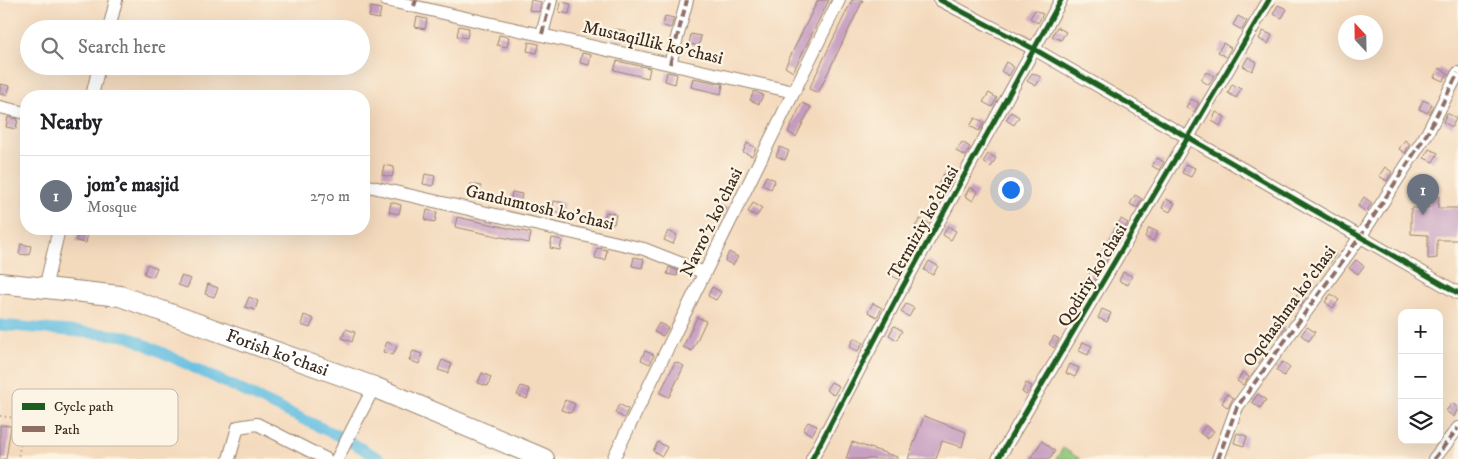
<!DOCTYPE html>
<meta charset="utf-8">
<style>
body{margin:0;font-family:"IM FELL DW Pica",serif;background:#f6f6f6;color:#202124}
.controls{position:absolute;right:15px;bottom:15px;display:grid;overflow:hidden;border-radius:10px;box-shadow:0 5px 20px #0002}
.controls button{width:45px;height:45px;display:grid;place-items:center;padding:0;border:0;border-bottom:1px solid #e0e0e0;background:#fff;color:#202124;font:25px sans-serif}
.compass{position:absolute;left:1338px;top:15px;width:45px;height:45px;border-radius:50%;background:#fff;box-shadow:0 5px 20px #0002;rotate:338deg}
.you{position:absolute;left:1010px;top:189px;width:18px;height:18px;margin:-12px;border:4px solid #fff;border-radius:50%;background:#1a73e8;box-shadow:0 0 0 8px #1a73e833}
.badge{display:grid;place-items:center;width:32px;height:32px;border-radius:50%;background:#d1495b;color:#fff;font-size:16px;font-weight:700}
.pin{position:absolute;translate:-50% -41px;filter:drop-shadow(0 1px 2px #0008)}
.pin::after{content:'';position:absolute;top:26px;width:18px;height:15px;background:inherit;clip-path:polygon(0 0,100% 0,50% 100%)}
.list{margin:0;padding:0;list-style:none}
h2{display:flex;justify-content:space-between;align-items:center;height:65px;margin:0;padding:0 20px;font-size:21px}
h2 small{font-size:16px;font-weight:400;color:#757577}
.list li{display:grid;grid-template-columns:32px 1fr auto;gap:15px;align-items:center;box-sizing:border-box;height:80px;padding:0 20px;border-top:1px solid #e0e0e0}
.list b{display:block;font-size:19px;white-space:nowrap}
.list p{margin:0;font-size:16px;white-space:nowrap;color:#757577}
.list em{font-size:16px;font-style:normal;color:#757577}
.icon{flex:none;width:28px;height:28px;fill:none;stroke:currentColor;stroke-width:2;stroke-linecap:round;stroke-linejoin:round}
.map{position:relative;flex:none;width:1458px;height:459px;overflow:hidden}
.search{position:absolute;background:#fff;box-shadow:0 5px 20px #0002;left:20px;top:20px;width:350px;height:55px;display:flex;align-items:center;gap:12px;box-sizing:border-box;padding:0 18px;border-radius:28px;color:#757577;font-size:19px}
.panel{position:absolute;background:#fff;box-shadow:0 5px 20px #0002;left:20px;top:90px;width:350px;height:145px;border-radius:20px}
.map>svg:first-child{display:block}
.green{fill:#8ec87c;stroke:#64794d}
.lines{fill:none;stroke-linecap:round;stroke-linejoin:round}
.canal{stroke:#64bee1;stroke-width:11}
.building{fill:#c59bc0}
.street-casing{stroke:#98826e;stroke-width:14}
.primary-casing{stroke:#98826e;stroke-width:22}
.path{stroke:#98826e;stroke-width:2;stroke-dasharray:1 4;stroke-linecap:butt}
.street{stroke:#fff;stroke-width:12}
.primary{stroke:#fff;stroke-width:20}
.quiet{stroke:#8d6e63;stroke-width:4;stroke-dasharray:8 4;stroke-linecap:butt}
.cycleway-casing{stroke:#fcf5e5;stroke-width:8}
.cycleway{stroke:#1b5e20;stroke-width:5}
.labels{text-anchor:middle;stroke-width:4.5;stroke-linejoin:round;paint-order:stroke}
.street-label{font-size:18px;fill:#3b2a1e;stroke:#fcf5e5}
.key{fill:#fcf5e5;stroke:#c2b8a9;stroke-width:1}
.key-label{font-size:14px;fill:#3b2a1e}
</style>
<div class="map">
<svg width="1458" height="459" viewBox="0 0 1458 459">
<rect width="100%" height="100%" fill="#fcf5e5"/>
<filter id="ink" filterUnits="userSpaceOnUse"><feTurbulence type="fractalNoise" baseFrequency=".02" numOctaves="2"/><feDisplacementMap in="SourceGraphic" scale="10" xChannelSelector="R" yChannelSelector="G"/><feConvolveMatrix kernelMatrix="1 2 1 2 8 2 1 2 1" color-interpolation-filters="sRGB"/></filter>
<filter id="wash" filterUnits="userSpaceOnUse"><feTurbulence type="fractalNoise" baseFrequency=".0096" numOctaves="4" result="noise"/><feDisplacementMap in="SourceGraphic" scale="20" xChannelSelector="R" yChannelSelector="G"/><feGaussianBlur stdDeviation="1.12" result="paint"/><feColorMatrix in="noise" values="0 0 0 0 0 0 0 0 0 0 0 0 0 0 0 0 0 1.4 0 .05"/><feComposite in="paint" operator="in"/></filter>
<g filter="url(#wash)">
<rect width="100%" height="100%" fill="#f4dabd"/>
<!-- green -->
<path class="green" d="M1063,448L1080,459H1056Z"/>
<g class="lines">
<!-- canal -->
<path class="canal" d="M0,325L127,336L347,440L380,459"/>
</g>
<g id="blocks">
<!-- building -->
<path class="building" d="M531,0L541,2L539,12L529,10Z
M818,0H829L793,72L785,67Z
M852,0H863L818,93L809,89Z
M561,2L571,4L569,14L559,12Z
M1278,5L1287,9L1282,18L1273,14Z
M371,7L381,9L379,19L369,17Z
M1035,10L1043,14L1038,23L1030,18Z
M665,16L674,18L671,28L663,26Z
M1238,16L1247,21L1242,30L1233,25Z
M417,17L427,19L425,29L415,27Z
M459,26L469,28L467,38L457,36Z
M1057,27L1066,32L1061,40L1052,36Z
M616,29L626,31L624,41L614,39Z
M1263,31L1272,35L1268,44L1259,39Z
M691,34L701,36L699,46L689,44Z
M499,35L509,37L507,47L497,45Z
M529,42L539,44L537,53L527,51Z
M1223,43L1231,48L1226,57L1218,52Z
M582,53L591,55L589,65L580,63Z
M1248,57L1257,62L1252,71L1243,66Z
M617,61L650,68L648,78L614,70Z
M1006,62L1014,67L1009,76L1001,71Z
M1439,68L1448,73L1443,81L1434,77Z
M667,72L677,74L675,84L665,81Z
M1206,72L1214,76L1209,85L1201,80Z
M1032,73L1041,77L1036,86L1027,81Z
M693,78L723,84L721,94L691,87Z
M0,84L10,86L7,95L0,94Z
M1232,84L1241,89L1236,98L1228,93Z
M754,91L763,95L759,104L750,100Z
M989,93L997,98L992,107L983,102Z
M1191,99L1199,103L1194,112L1186,107Z
M1423,100L1432,104L1428,113L1419,109Z
M802,103L811,107L796,137L788,132Z
M1011,112L1019,117L1014,125L1006,120Z
M1216,112L1225,117L1220,126L1212,121Z
M1447,113L1456,118L1452,127L1443,122Z
M8,117L18,119L16,129L6,127Z
M975,118L984,122L979,131L970,126Z
M1405,140L1410,144L1405,153L1399,149Z
M962,142L970,147L965,156L956,151Z
M747,143L756,148L752,156L743,152Z
M780,147L789,151L785,160L776,156Z
M1429,149L1438,153L1433,162L1424,158Z
M988,154L996,158L991,167L983,162Z
M1157,158L1164,162L1159,170L1152,166Z
M1186,164L1195,168L1191,177L1182,173Z
M384,165L394,167L392,177L382,175Z
M1385,167L1392,172L1387,181L1379,176Z
M425,174L435,176L433,186L423,184Z
M944,174L953,179L948,188L939,183Z
M766,176L775,180L771,189L762,185Z
M471,184L481,186L479,195L469,193Z
M970,187L978,192L973,201L965,196Z
M512,192L522,194L520,204L510,202Z
M1135,195L1142,199L1137,208L1130,204Z
M1429,196H1439L1438,208H1458V240H1437V258L1428,259V235L1411,234V208H1429Z
M1364,197L1372,203L1366,212L1358,206Z
M1166,199L1175,203L1170,212L1162,208Z
M554,201L564,203L562,213L552,211Z
M391,202L401,205L399,214L389,212Z
M753,203L762,208L757,216L748,212Z
M718,204L727,208L722,217L714,213Z
M427,210L437,212L435,222L425,220Z
M606,212L616,214L614,224L604,222Z
M457,217L531,233L529,243L455,227Z
M920,219L928,223L923,232L915,227Z
M1121,219L1128,223L1089,289L1083,285Z
M948,226L956,231L951,240L943,235Z
M1149,228L1158,232L1153,241L1145,237Z
M78,231L88,233L86,243L76,241Z
M668,231L677,235L673,244L664,240Z
M552,238L562,240L560,250L550,248Z
M21,244L31,246L29,255L19,254Z
M597,248L607,250L605,260L595,258Z
M1328,248L1336,254L1330,263L1322,257Z
M729,252L738,257L733,265L725,261Z
M634,257L644,259L642,268L632,266Z
M1356,260L1364,266L1358,274L1349,268Z
M929,261L938,266L933,275L924,270Z
M147,264L157,268L153,277L144,274Z
M894,265L903,270L898,279L889,274Z
M669,267L678,271L677,276L667,274Z
M1123,272L1132,276L1128,285L1119,281Z
M181,276L191,279L187,288L178,285Z
M208,284L218,288L214,297L205,294Z
M712,287L721,292L716,300L708,296Z
M1298,293L1306,298L1300,307L1292,301Z
M1331,294L1339,300L1333,308L1325,302Z
M249,297L258,301L255,310L245,307Z
M873,303L882,308L877,317L868,312Z
M906,304L914,308L909,317L901,312Z
M1071,306L1077,310L1072,318L1066,315Z
M1102,309L1111,313L1107,322L1098,318Z
M304,315L314,319L310,328L301,325Z
M697,317L706,321L692,351L683,347Z
M1278,321L1285,327L1279,335L1272,330Z
M659,323L668,328L663,336L654,332Z
M894,326L902,331L897,340L889,335Z
M1307,327L1315,332L1309,341L1301,335Z
M346,329L355,332L352,342L342,338Z
M1054,336L1059,339L1054,348L1049,344Z
M854,338L863,343L858,351L849,347Z
M387,342L397,346L393,355L383,352Z
M1083,342L1092,346L1088,355L1079,351Z
M1258,350L1265,355L1259,363L1252,358Z
M413,351L422,354L419,364L409,360Z
M645,351L654,355L650,364L641,360Z
M442,360L452,364L448,373L438,370Z
M675,362L684,366L669,397L660,393Z
M1282,362L1290,368L1284,376L1276,370Z
M1070,364L1079,368L1075,377L1066,373Z
M1243,372L1249,377L1243,385L1237,381Z
M482,373L491,377L488,386L478,383Z
M831,382L839,386L834,395L826,390Z
M1026,383L1032,386L1026,395L1022,392Z
M521,386L530,389L527,399L517,395Z
M1227,394L1233,398L1228,408L1222,403Z
M1258,394L1266,400L1260,408L1252,402Z
M565,400L575,404L571,413L561,410Z
M1452,403L1458,408L1454,417L1446,411Z
M619,404L628,409L624,418L615,413Z
M924,416L966,432L962,447L942,441L936,459H908Z
M808,422L817,426L812,435L803,430Z
M0,425L11,426L6,459H0Z
M1206,425L1214,431L1208,439L1200,433Z
M1237,433L1247,436L1244,446L1234,443Z
M1042,441L1055,451L1050,459H1030Z
M658,442L667,447L662,456L653,451Z
M852,442L897,457V459H846Z"/>
</g>
</g>
<g filter="url(#ink)">
<use href="#blocks" fill-opacity="0" stroke="#98826e" stroke-width="1"/>
<g class="lines">
<defs>
<path id="street" d="M386,0L794,92
M940,0L1034,49L1458,293
M109,29L116,0
M542,34L551,0
M670,64L687,0
M92,96L99,66
M0,107L26,113
M364,185L644,249L705,273
M45,288L59,229
M229,459L238,427L257,424L326,459
M337,459L374,387
M613,459L839,0
M812,459L901,290L1061,0
M998,459L1269,0
M1218,459L1237,407L1360,237L1428,132L1458,73
M1434,459L1458,428"/>
<g id="primary">
<path id="s1" d="M0,283L120,296L374,387L544,459"/>
</g>
</defs>
<!-- street casing -->
<use href="#street" class="street-casing"/>
<!-- primary casing -->
<use href="#primary" class="primary-casing"/>
<!-- path -->
<path class="path" d="M0,416L24,419L18,459"/>
<!-- street -->
<use href="#street" class="street"/>
<!-- primary -->
<use href="#primary" class="primary"/>
<!-- quiet -->
<path class="quiet" d="M414,6L416,0
M542,34L551,0
M670,64L687,0
M1218,459L1237,407L1360,237L1428,132L1458,73
M1434,459L1458,428"/>
<defs>
<path id="cycleway" d="M940,0L1034,49L1458,293
M812,459L901,290L1061,0
M998,459L1269,0"/>
</defs>
<!-- cycleway casing -->
<use href="#cycleway" class="cycleway-casing"/>
<!-- cycleway -->
<use href="#cycleway" class="cycleway"/>
</g>
</g>
<g class="labels">
<!-- street labels -->
<g class="street-label">
<text transform="translate(653 42) rotate(13)" y="6">Mustaqillik ko'chasi</text>
<text transform="translate(540 207) rotate(13)" y="6">Gandumtosh ko'chasi</text>
<text transform="translate(711 222) rotate(-64)" y="6">Navro'z ko'chasi</text>
<text transform="translate(923 222) rotate(-61)" y="6">Termiziy ko'chasi</text>
<text transform="translate(1092 275) rotate(-59)" y="6">Qodiriy ko'chasi</text>
<text transform="translate(1289 306) rotate(-54)" y="6">Oqchashma ko'chasi</text>
<text dy="6" stroke="none"><textPath href="#s1" startOffset="288">Forish ko'chasi</textPath></text>
</g>
</g>
<!-- legend -->
<rect x="12" y="389" width="166" height="57" rx="8" class="key"/>
<rect x="22" y="403" width="23" height="7" fill="#1b5e20"/>
<rect x="22" y="426" width="23" height="6" fill="#8d6e63"/>
<g class="key-label">
<text x="54" y="411">Cycle path</text>
<text x="54" y="434">Path</text>
</g>
</svg>
<div class="controls">
<button>+</button>
<button>−</button>
<button><svg class="icon" aria-label="layers" viewBox="0 0 24 24"><path d="M12 4l9 5-9 5-9-5zM3 14l9 5 9-5"/></svg></button>
</div>
<svg class="compass" viewBox="-18 -18 36 36"><path d="M0-13l5 13h-10z" fill="#e53935"/><path d="M0 13l5-13h-10z" fill="#757577"/></svg>
<div class="you"></div>
<div class="pin badge" style="left:1423px;top:215px;background:#6b7280">1</div>
<div class="search"><svg class="icon" aria-label="search" viewBox="0 0 24 24"><circle cx="10" cy="10" r="6"/><path d="M15 15l6 6"/></svg>Search here</div>
<section class="panel">
<h2>Nearby<small></small></h2>
<ul class="list">
<li><span class="badge" style="background:#6b7280">1</span><div><b>jom'e masjid</b><p>Mosque</p></div><em>270 m</em></li>
</ul>
</section>
</div>
